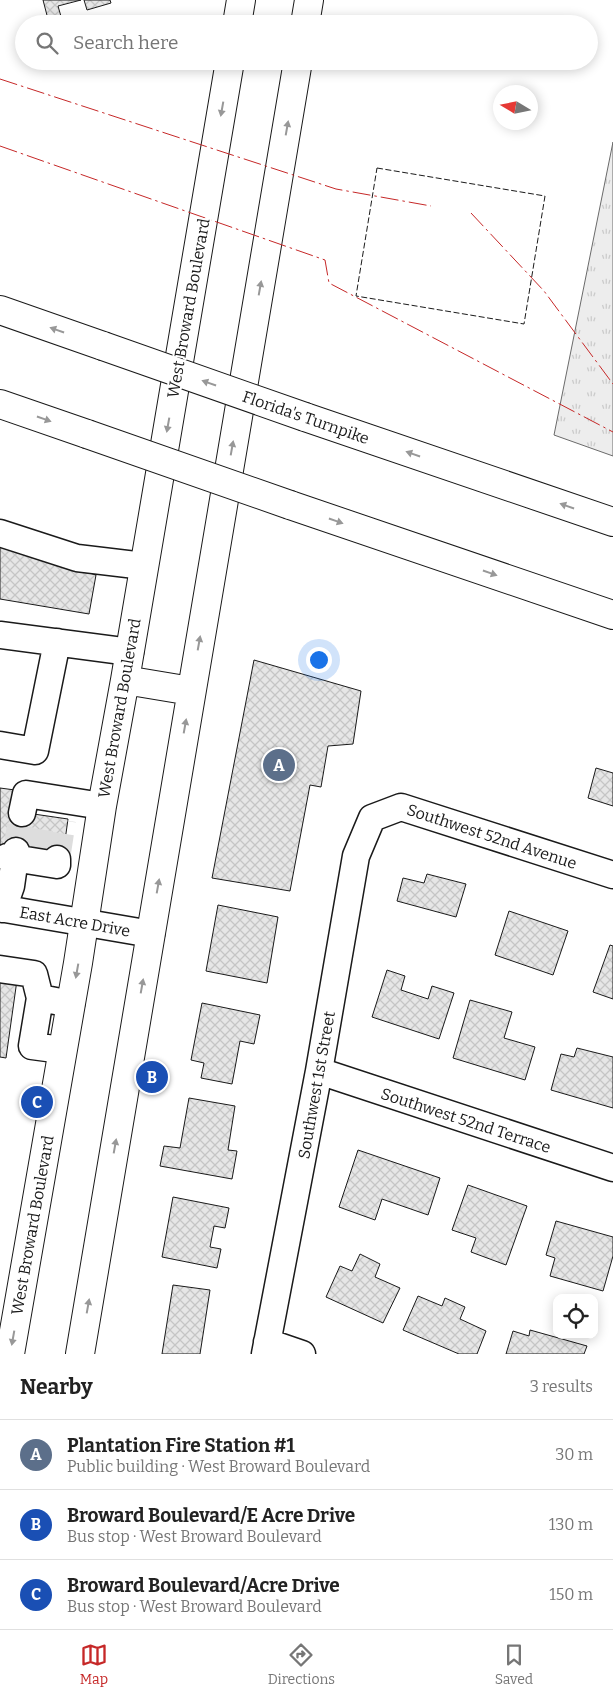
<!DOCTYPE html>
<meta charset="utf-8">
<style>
body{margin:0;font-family:Bitter,serif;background:#f2f2f2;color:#222}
.controls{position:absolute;right:15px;bottom:15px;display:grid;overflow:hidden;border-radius:10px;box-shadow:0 2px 12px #0003}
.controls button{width:45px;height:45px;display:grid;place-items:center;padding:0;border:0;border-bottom:1px solid #e0e0e0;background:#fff;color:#222;font:25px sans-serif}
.compass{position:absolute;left:493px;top:85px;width:45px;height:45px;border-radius:50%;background:#fff;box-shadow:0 2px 12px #0003;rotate:280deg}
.you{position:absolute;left:318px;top:659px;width:18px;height:18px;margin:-12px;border:4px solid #fff;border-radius:50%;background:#1a73e8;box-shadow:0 0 0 8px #1a73e833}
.badge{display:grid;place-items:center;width:32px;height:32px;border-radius:50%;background:#c62828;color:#fff;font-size:16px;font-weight:700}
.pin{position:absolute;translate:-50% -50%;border:2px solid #fff;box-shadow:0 1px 5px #0006}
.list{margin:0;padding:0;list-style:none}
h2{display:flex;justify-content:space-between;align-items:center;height:65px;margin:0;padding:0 20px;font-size:21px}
h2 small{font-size:16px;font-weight:400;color:#767676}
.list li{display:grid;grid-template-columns:32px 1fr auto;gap:15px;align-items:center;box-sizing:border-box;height:70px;padding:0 20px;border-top:1px solid #e0e0e0}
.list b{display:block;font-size:19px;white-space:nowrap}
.list p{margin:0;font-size:16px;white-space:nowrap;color:#767676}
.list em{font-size:16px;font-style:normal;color:#767676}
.icon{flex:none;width:28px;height:28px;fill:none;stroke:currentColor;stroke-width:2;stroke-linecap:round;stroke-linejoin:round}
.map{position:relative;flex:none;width:613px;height:1354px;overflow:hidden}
.search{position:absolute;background:#fff;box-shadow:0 2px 12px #0003;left:15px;right:15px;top:15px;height:55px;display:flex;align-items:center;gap:12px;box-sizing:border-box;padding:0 18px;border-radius:28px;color:#767676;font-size:19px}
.sheet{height:275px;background:#fff}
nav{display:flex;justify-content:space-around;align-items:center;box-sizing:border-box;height:70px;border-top:1px solid #e0e0e0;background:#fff;font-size:14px;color:#767676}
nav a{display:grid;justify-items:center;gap:2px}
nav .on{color:#c62828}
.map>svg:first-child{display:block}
.grass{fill:url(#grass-tufts);stroke:#6a6a6a}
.building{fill:url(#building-cross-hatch);stroke:#1a1a1a}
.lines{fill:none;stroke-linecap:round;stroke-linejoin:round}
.minor-tunnel{stroke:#ddd;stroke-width:26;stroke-dasharray:26 13;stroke-linecap:butt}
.minor-casing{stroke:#1a1a1a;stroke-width:29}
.major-casing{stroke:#1a1a1a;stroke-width:30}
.highway-casing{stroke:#1a1a1a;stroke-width:30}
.minor{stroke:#fff;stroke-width:26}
.major{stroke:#fff;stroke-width:28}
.highway{stroke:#fff;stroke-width:28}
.highway-bridge-casing{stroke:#1a1a1a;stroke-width:30;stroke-linecap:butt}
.highway-bridge{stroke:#fff;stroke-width:28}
.fence{stroke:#1a1a1a;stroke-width:1;stroke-dasharray:6 2.5;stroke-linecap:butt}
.power{stroke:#c62828;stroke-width:1;stroke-dasharray:18 4 2.5 4;stroke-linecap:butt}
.oneway{fill:#989898}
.labels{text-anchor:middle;stroke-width:4;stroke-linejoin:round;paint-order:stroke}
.street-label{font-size:16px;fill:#1a1a1a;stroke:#fff}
</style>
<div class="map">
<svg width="613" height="1354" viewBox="0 0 613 1354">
<defs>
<pattern id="grass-tufts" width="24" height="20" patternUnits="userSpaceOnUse" patternTransform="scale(1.25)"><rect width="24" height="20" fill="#ededed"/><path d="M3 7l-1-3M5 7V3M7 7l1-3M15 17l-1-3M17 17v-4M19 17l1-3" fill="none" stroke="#cbcbcb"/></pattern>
<pattern id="building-cross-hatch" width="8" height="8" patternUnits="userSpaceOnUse" patternTransform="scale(1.25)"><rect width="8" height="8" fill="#e6e6e6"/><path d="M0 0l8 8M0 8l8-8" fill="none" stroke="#c5c5c5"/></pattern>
</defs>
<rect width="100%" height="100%" fill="#fff"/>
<!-- grass -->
<path class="grass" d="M613,142V456L554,435Z"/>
<!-- building -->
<path class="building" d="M43,0H81L58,6L62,20L49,23Z
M84,0H110L111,3L87,10Z
M0,545L96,575L89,614L0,599Z
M254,660L361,691L353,744L328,746L321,787L310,785L290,891L212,878Z
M596,768L613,773V806L588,798Z
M0,788L15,790L13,811L68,819L63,855L0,879Z
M427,874L466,884L456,917L397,901L403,878L424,883Z
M218,905L278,917L267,983L206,971Z
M509,911L568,931L553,975L495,955Z
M610,945L613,946V999L593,992Z
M387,970L405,976L401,990L428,999L432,986L454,993L439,1039L372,1017Z
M0,977L17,980L6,1058L0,1057Z
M470,1000L512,1012L504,1038L535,1047L525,1080L453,1058Z
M202,1003L260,1015L254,1044L240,1041L232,1084L201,1078L204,1063L191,1060Z
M577,1048L613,1057V1108L551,1090L561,1054L574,1057Z
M189,1098L235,1106L228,1150L237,1151L232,1179L160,1166L164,1146L180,1148Z
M358,1150L440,1178L428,1215L382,1199L375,1220L339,1207Z
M468,1185L527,1206L506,1265L471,1252L476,1238L452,1230Z
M173,1197L229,1208L225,1228L214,1226L210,1247L221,1249L217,1268L162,1257Z
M556,1221L613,1237V1256L603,1291L550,1276L555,1258L546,1255Z
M360,1254L380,1264L375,1277L400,1288L383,1323L326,1297L340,1266L352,1271Z
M173,1285L210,1290L200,1354H162Z
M418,1296L442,1306L445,1298L465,1307L460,1319L486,1331L477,1354H459L403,1330Z
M530,1330L587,1346L584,1354H506L513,1331L529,1336Z"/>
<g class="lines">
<!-- minor-tunnel -->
<path class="minor-tunnel" d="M16,851L22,813
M36,855L42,817
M57,859L63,820"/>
<defs>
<path id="minor" d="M0,533L77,558L144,566
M0,635L130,652
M0,745L35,751L57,642
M22,813L26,794L102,806
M7,857L57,865V859
M0,908L151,934
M3,909L11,886L16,851
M0,969L34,974L40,998
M62,1050L32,1046L40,998L71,1004
M319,1071L613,1168
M267,1342L302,1354
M265,1354L319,1071L356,856L372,818L401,807L613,875"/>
<path id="major" d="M237,24L241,0
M305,24L309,0
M125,680L191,691
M10,1354L78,963L102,806L125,680L230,61
M80,1354L298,61"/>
<path id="highway" d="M0,310L103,346
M0,404L87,434
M305,417L613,522
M290,505L613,615"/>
</defs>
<!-- minor casing -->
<use href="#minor" class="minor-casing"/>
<!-- major casing -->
<use href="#major" class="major-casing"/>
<!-- highway casing -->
<use href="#highway" class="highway-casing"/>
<!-- minor -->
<use href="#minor" class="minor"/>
<!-- major -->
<use href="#major" class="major"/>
<!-- highway -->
<use href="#highway" class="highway"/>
<defs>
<path id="highway-bridge" d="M103,346L305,417
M87,434L290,505"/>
</defs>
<!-- highway-bridge casing -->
<use href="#highway-bridge" class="highway-bridge-casing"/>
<!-- highway-bridge -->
<use href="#highway-bridge" class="highway-bridge"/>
<!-- fence -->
<path class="fence" d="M377,168L545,196L524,324L356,296Z"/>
<!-- power -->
<path class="power" d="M0,79L336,189L431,206
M0,146L325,260L329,283L613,432
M471,213L544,291L613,384"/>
</g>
<!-- one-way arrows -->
<defs><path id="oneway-solid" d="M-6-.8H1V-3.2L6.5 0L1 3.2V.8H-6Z" transform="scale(1.25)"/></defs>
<g class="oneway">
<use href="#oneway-solid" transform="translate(222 109) rotate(100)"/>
<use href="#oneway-solid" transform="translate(287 128) rotate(-80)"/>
<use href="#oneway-solid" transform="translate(260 288) rotate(-80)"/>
<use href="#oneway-solid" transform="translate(57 330) rotate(-161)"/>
<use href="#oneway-solid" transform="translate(209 383) rotate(-161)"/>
<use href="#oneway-solid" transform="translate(44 419) rotate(19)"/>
<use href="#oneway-solid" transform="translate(168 425) rotate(100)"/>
<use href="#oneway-solid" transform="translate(232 448) rotate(-80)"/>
<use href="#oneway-solid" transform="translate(413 454) rotate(-161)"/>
<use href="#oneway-solid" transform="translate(567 506) rotate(-161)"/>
<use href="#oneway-solid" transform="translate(336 521) rotate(19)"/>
<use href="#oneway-solid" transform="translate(490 573) rotate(19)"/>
<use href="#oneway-solid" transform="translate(199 643) rotate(-80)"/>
<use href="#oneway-solid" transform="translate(185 726) rotate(-80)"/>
<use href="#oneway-solid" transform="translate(158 886) rotate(-80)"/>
<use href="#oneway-solid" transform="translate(77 971) rotate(100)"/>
<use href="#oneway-solid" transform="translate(142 986) rotate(-80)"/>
<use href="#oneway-solid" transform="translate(115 1146) rotate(-80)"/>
<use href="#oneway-solid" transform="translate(88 1306) rotate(-80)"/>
<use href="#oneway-solid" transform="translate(13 1338) rotate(100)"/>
</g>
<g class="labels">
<!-- street labels -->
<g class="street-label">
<text transform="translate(188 308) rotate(-80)" y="6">West Broward Boulevard</text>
<text transform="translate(306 417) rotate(19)" y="6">Florida's Turnpike</text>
<text transform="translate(119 708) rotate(-80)" y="6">West Broward Boulevard</text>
<text transform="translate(492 836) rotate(18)" y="6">Southwest 52nd Avenue</text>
<text transform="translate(75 921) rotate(10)" y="6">East Acre Drive</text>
<text transform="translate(316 1085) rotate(-80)" y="6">Southwest 1st Street</text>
<text transform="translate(466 1120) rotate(18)" y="6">Southwest 52nd Terrace</text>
<text transform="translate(32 1225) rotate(-80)" y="6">West Broward Boulevard</text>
</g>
</g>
</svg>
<div class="controls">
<button><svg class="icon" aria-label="locate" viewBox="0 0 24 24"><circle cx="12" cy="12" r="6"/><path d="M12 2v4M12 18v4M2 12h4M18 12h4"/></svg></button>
</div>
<svg class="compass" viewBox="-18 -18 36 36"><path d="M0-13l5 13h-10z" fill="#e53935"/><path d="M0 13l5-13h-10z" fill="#767676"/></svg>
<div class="you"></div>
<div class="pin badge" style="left:279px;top:765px;background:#5c6f8a">A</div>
<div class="pin badge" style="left:152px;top:1077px;background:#1a4fb4">B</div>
<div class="pin badge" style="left:37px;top:1102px;background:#1a4fb4">C</div>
<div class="search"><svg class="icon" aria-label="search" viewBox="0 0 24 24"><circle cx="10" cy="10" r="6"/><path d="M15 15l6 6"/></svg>Search here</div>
</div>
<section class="sheet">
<h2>Nearby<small>3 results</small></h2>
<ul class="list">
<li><span class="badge" style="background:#5c6f8a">A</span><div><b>Plantation Fire Station #1</b><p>Public building · West Broward Boulevard</p></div><em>30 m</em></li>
<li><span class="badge" style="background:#1a4fb4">B</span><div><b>Broward Boulevard/E Acre Drive</b><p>Bus stop · West Broward Boulevard</p></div><em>130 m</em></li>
<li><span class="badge" style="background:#1a4fb4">C</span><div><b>Broward Boulevard/Acre Drive</b><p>Bus stop · West Broward Boulevard</p></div><em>150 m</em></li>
</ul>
</section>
<nav>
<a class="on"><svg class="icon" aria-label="map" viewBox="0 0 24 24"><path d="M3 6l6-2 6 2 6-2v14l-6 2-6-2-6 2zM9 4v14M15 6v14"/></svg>Map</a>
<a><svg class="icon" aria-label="directions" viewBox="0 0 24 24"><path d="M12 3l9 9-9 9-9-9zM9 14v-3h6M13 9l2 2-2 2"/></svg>Directions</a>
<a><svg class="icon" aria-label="saved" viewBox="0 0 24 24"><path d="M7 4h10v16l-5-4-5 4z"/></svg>Saved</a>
</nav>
